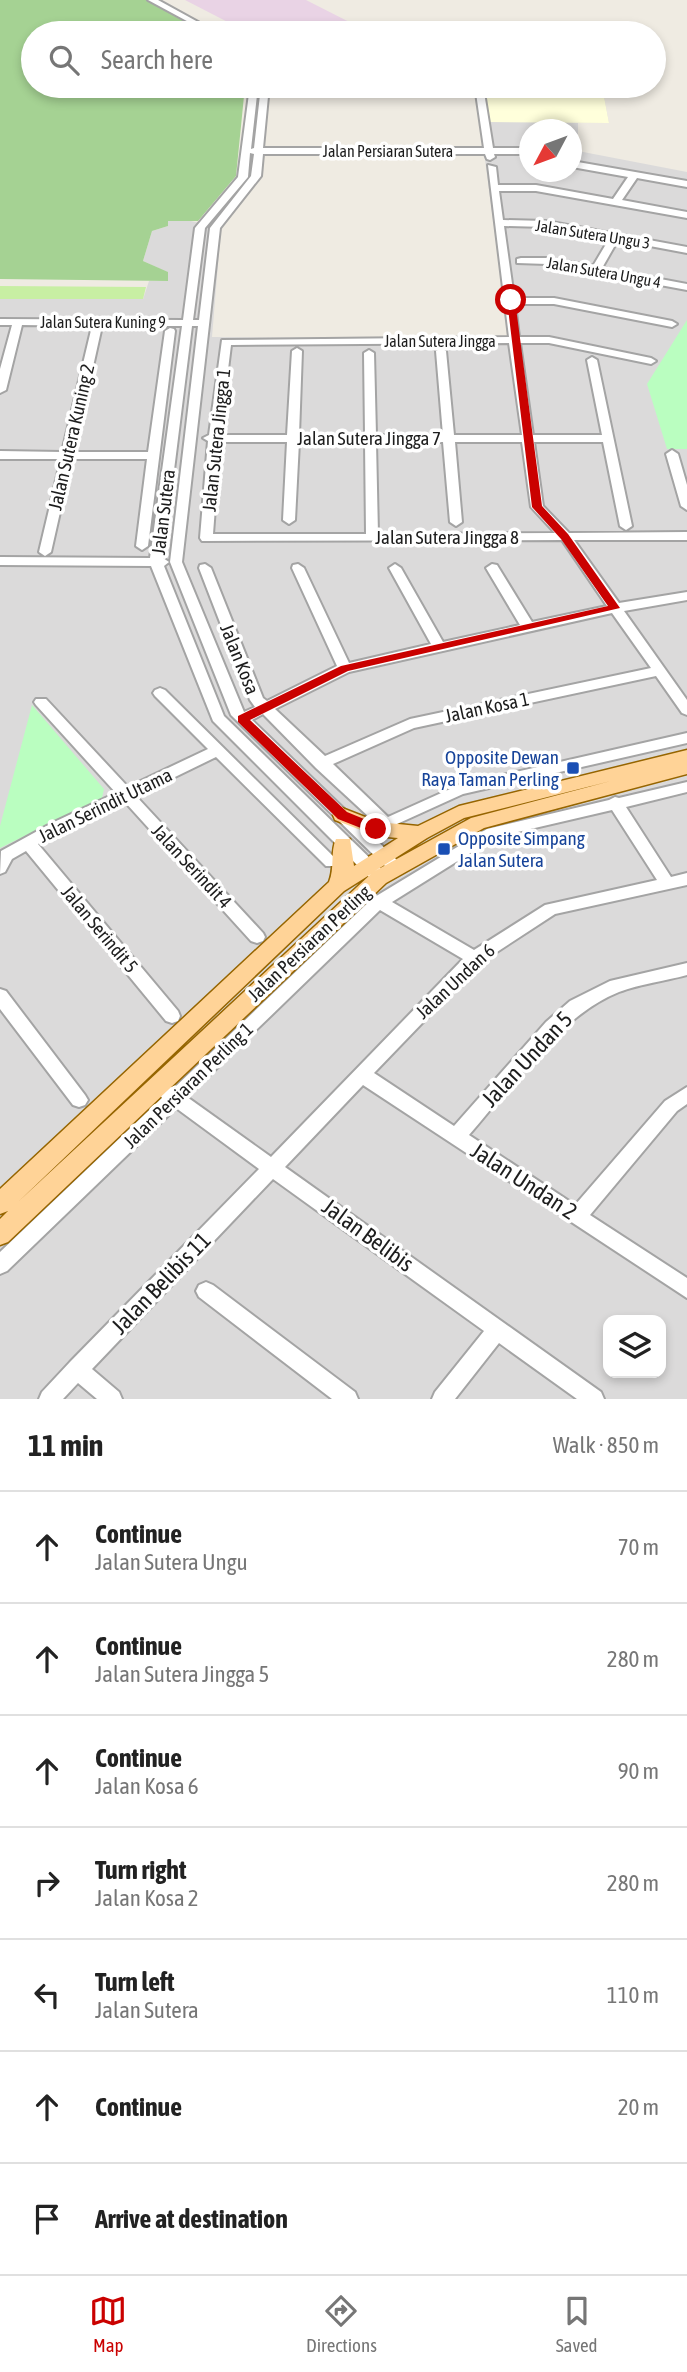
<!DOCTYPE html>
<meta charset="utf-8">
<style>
body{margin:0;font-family:"Asap Condensed",sans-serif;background:#f2f2f2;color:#222}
.controls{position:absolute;right:21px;bottom:21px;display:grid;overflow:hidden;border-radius:14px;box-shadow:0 4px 10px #0003}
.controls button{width:63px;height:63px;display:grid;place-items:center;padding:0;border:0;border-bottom:2px solid #e0e0e0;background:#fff;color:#222;font:35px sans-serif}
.compass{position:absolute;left:519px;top:119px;width:63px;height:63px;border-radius:50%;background:#fff;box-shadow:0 4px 10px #0003;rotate:229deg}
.stop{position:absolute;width:21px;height:21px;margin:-16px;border:5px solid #ca0100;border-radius:50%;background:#fff}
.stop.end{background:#ca0100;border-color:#fff;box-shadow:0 2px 7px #0008}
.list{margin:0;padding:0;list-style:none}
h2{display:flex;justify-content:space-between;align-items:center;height:91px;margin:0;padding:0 28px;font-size:30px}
h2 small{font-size:23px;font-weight:400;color:#767676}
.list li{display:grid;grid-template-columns:46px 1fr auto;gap:21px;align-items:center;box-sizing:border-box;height:112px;padding:0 28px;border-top:2px solid #e0e0e0}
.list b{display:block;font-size:26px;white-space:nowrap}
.list p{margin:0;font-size:23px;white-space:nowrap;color:#767676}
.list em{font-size:23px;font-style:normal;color:#767676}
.icon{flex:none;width:38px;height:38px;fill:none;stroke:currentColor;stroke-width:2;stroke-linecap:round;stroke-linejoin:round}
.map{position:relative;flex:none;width:687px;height:1399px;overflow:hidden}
.search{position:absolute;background:#fff;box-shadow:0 4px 10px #0003;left:21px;right:21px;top:21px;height:77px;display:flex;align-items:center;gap:18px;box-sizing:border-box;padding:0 24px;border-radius:38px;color:#767676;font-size:26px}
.sheet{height:875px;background:#fff}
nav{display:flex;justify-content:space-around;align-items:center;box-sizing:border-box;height:98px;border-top:2px solid #e0e0e0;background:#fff;font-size:19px;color:#767676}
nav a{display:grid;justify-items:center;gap:4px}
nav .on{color:#ca0100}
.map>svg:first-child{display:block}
.residential{fill:#dbdada;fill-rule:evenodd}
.industrial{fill:#e9d3e5}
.education{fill:#ffffdb}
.grass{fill:#c8efa3}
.forest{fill:#a5d293}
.park{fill:#bafec0}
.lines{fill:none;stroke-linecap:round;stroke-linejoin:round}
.minor-casing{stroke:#a4a4a4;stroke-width:4}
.major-casing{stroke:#966500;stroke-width:3}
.minor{fill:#fff;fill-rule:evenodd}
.major{fill:#ffd397;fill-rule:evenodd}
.route{fill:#ca0100}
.transit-dot{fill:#1a4fb4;stroke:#fff;stroke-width:2.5}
.labels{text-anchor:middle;stroke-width:7;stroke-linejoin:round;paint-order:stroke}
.far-street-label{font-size:16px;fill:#1d1d1d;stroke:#fff}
.street-label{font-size:19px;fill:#1d1d1d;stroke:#fff}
.transit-label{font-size:19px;fill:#164399;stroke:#fff;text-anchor:end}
.near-street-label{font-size:23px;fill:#1d1d1d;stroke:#fff}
</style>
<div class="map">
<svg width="687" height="1399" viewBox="0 0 687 1399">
<rect width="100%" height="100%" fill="#efebe2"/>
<!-- residential -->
<path class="residential" d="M475,86H602L609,123H578V151L687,172V1399H0V299H143L149,281H167V272L143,261L152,231L168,226L167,221L178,218L221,228L212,337L509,338ZM530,130H572V172H530ZM608,1320H661V1373H608Z"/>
<!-- industrial -->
<path class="industrial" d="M185,0H306L371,33H301L284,24L249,33Z"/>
<!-- education -->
<path class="education" d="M531,23L550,33H480L478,24Z
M484,86H602L609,123L488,122Z"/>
<!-- grass -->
<path class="grass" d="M0,286L146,287L143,299H0Z"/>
<!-- forest -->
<path class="forest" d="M0,0H146L205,33H33V86H245L236,176L198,221H168V226L152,231L143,261L168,272V281L0,279Z"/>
<!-- park -->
<path class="park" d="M687,320V449H667L647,384Z
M32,705L104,789L102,798L0,848V826Z"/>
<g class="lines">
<defs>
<path id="minor" d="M148,0H158L218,33H209Z
M250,86H258L251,149L254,148L261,86H269L263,148H484L475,86H483L493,148H530V154H494L495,157L490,160L487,159L485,154H263L261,176L220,228L182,562L244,712L255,707L250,700L199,568L200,565L205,564L211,568L263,698L267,701L337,666L292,568L293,565L298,564L304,568L349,663L431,644L389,568L395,564L401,568L443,642L520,625L486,568L492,564L497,565L532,622L607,606L562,540L202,541L200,538L208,441L203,438L209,435L222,340L509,337L488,165L496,167L498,185H536L613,199L628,177L572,167V161L687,181V187L637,178L622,200L687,212V218L536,191H499L503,220L546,221L687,247V253L618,240L602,268L687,284V290L547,264L517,263V259L521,258H547L593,266L609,239L546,227L504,226L514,298H554L672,321L677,324L672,327L554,304H515L519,337H549L651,358L656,361L651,364L549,343H520L533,435H602L587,360L592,357L597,360L632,526L626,530L620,526L603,442H534L543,506L569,533L687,532V540H574L619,603L687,592V600L624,611L687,700V715L682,713L656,676L414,728L333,764L388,817L459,785L687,733V743L463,794L386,829L381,828L316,768L263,714L252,720L395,858L398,862L395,866H385L231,715L170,562L198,326H192L163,558L169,562L164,566L224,716L382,870L384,874L382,878H370L213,721L151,566L0,565V557L150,558L182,326H102L74,452H148L165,331L170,328L174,329L175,331L148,546L142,550L136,546L147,459H72L51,552L45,556L39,552L61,459H0V451L62,452L92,326L22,325L6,390L0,393V369L12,325H0V319L183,320L195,228L238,177ZM250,153L254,154L251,176L210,228L199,320H193L205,228L248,177ZM509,343L522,435H454L446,351L441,348L436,351L443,435H376L374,353L369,350L364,353L365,435H299L302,351L297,348L292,351L287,435H220L231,345ZM220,442H287L283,520L289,524L295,520L299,442H365L366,534H213ZM376,442H443L450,522L456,526L462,522L455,442H522L531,507L555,533L378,534ZM612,613L651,668L410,719L325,756L275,709L349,672Z
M672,450L678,454L687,485V510L681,506L666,454Z
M160,688L165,690L339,862L336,866H326L216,757L136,796L263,933L265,937L263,941L257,943L251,941L124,801L38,844L178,1011L180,1016L178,1021L172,1023L166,1021L26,851L12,859L5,872L0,874L1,851L52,823L116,793L36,705L34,702L36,699H46L128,787L208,749L155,696L153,693L155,690Z
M687,782V792L626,807L671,877L687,873V885L555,914L480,963L374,1073L454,1126L546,1022L570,1001L610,981L687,963V975C665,981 640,984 619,992C559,1016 511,1087 469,1135L575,1205L665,1101L687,1087V1104L677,1111L590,1215L687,1278V1298L363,1085L285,1167L601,1392L604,1399H577L499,1343L455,1399H432L435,1392L484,1331L273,1179L92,1369L119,1392L122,1399H97L78,1383L63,1399H39L42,1392L70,1362L259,1169L176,1108L7,1271L0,1274V1252L162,1098L159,1093L162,1088L168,1086L174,1088L373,898L487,829L609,800L615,797L619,798ZM612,810L657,880L545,905L474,950L392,902L496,837ZM380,910L463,959L271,1157L187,1097Z
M0,989L6,991L85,1095L88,1100L85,1105L79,1107L73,1105L0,1009Z
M206,1282L213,1285L355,1392L358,1399H332L199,1297L196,1291L199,1285Z"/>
<path id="major" d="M687,750V774L484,828L386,883L8,1242L0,1245V1219L8,1211L0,1214V1189L329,882C335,868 330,852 336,839H350L354,866L398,838L376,836L335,820L333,815L335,810L342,808L378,822L418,826L459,806ZM611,781L471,818L375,871L427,838L464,818ZM371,874L18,1202L344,891Z"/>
</defs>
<!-- minor casing -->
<use href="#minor" class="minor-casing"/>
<!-- major casing -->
<use href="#major" class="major-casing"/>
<!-- minor -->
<use href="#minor" class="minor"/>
<!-- major -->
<use href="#major" class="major"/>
</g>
<!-- route -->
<path class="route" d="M511,298L515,300L542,506L568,534L620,608L348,671L250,720L347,812L381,826L382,829L376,834L338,819L238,722V716L341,666L608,606L561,539L532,507L507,300Z"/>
<!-- markers -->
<g class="transit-dot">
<rect x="566" y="761" width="14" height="14" rx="3.5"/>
<rect x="437" y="842" width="14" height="14" rx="3.5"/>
</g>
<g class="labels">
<!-- far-street labels -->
<g class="far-street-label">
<text x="388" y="157">Jalan Persiaran Sutera</text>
<text transform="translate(593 234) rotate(9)" y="6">Jalan Sutera Ungu 3</text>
<text transform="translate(604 272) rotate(10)" y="6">Jalan Sutera Ungu 4</text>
<text x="103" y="328">Jalan Sutera Kuning 9</text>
<text x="440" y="347">Jalan Sutera Jingga</text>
</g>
<!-- street labels -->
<g class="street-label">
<text transform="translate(71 437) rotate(-77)" y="7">Jalan Sutera Kuning 2</text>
<text x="369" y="445">Jalan Sutera Jingga 7</text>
<text transform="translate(216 440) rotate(-84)" y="7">Jalan Sutera Jingga 1</text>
<text transform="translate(163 512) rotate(-83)" y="7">Jalan Sutera</text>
<text x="447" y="544">Jalan Sutera Jingga 8</text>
<text transform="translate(240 659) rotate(68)" y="7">Jalan Kosa</text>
<text transform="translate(487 707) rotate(-12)" y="7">Jalan Kosa 1</text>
<text transform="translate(105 805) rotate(-26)" y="7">Jalan Serindit Utama</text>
<text transform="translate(192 866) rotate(47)" y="7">Jalan Serindit 4</text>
<text transform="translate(100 929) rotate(50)" y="7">Jalan Serindit 5</text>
<text transform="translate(309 943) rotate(-43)" y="7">Jalan Persiaran Perling</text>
<text transform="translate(455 981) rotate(-43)" y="7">Jalan Undan 6</text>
<text transform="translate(188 1085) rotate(-44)" y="7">Jalan Persiaran Perling 1</text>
</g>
<!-- transit labels -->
<g class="transit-label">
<text x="559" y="764">Opposite Dewan<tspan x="559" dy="22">Raya Taman Perling</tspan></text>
<text x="458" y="845" text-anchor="start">Opposite Simpang<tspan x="458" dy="22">Jalan Sutera</tspan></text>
</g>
<!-- near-street labels -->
<g class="near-street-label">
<text transform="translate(527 1059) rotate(-47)" y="8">Jalan Undan 5</text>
<text transform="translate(524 1181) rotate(33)" y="8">Jalan Undan 2</text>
<text transform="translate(368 1235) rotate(36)" y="8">Jalan Belibis</text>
<text transform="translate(161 1283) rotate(-46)" y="8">Jalan Belibis 11</text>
</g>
</g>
</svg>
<div class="controls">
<button><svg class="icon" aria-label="layers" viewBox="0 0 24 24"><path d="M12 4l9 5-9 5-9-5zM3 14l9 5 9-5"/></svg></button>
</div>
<svg class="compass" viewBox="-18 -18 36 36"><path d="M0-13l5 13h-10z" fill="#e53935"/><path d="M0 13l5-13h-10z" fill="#767676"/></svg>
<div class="stop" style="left:511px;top:300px"></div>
<div class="stop end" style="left:376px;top:829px"></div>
<div class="search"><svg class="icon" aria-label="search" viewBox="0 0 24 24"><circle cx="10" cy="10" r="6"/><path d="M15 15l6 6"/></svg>Search here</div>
</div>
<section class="sheet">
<h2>11 min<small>Walk · 850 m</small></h2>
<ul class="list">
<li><svg class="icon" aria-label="ahead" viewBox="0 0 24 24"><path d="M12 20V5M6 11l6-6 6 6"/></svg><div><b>Continue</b><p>Jalan Sutera Ungu</p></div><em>70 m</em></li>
<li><svg class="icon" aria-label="ahead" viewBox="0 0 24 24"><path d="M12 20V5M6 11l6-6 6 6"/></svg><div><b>Continue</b><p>Jalan Sutera Jingga 5</p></div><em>280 m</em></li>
<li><svg class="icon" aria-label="ahead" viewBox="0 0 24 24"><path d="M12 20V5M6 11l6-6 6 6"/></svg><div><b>Continue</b><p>Jalan Kosa 6</p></div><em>90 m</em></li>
<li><svg class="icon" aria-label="right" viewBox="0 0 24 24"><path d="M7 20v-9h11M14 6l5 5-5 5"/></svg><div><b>Turn right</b><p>Jalan Kosa 2</p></div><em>280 m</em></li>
<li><svg class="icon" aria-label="left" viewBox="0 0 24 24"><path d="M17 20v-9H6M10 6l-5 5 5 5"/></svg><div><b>Turn left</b><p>Jalan Sutera</p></div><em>110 m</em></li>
<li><svg class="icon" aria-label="ahead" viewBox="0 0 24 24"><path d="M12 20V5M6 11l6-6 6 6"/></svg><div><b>Continue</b></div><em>20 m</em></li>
<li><svg class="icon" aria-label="arrive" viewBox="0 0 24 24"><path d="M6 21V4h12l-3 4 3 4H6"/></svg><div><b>Arrive at destination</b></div></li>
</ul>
</section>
<nav>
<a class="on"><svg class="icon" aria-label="map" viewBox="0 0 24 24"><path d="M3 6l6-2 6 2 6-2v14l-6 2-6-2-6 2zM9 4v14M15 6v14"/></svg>Map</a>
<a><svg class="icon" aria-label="directions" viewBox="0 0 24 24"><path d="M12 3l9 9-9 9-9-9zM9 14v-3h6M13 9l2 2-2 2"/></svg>Directions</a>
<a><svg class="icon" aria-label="saved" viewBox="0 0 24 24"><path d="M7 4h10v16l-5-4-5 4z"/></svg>Saved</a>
</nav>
